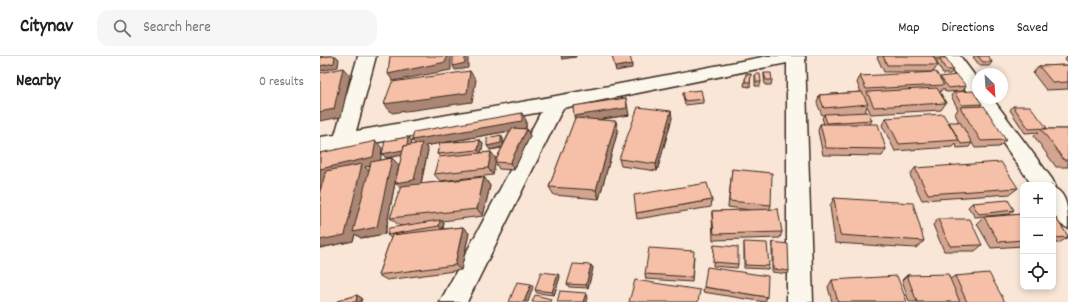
<!DOCTYPE html>
<meta charset="utf-8">
<style>
body{margin:0;font-family:Dekko,sans-serif;background:#f6f6f6;color:#202124}
.controls{position:absolute;right:12px;bottom:12px;display:grid;overflow:hidden;border-radius:8px;box-shadow:0 2px 6px #0003}
.controls button{width:36px;height:36px;display:grid;place-items:center;padding:0;border:0;border-bottom:1px solid #e0e0e0;background:#fff;color:#202124;font:20px sans-serif}
.compass{position:absolute;left:652px;top:12px;width:36px;height:36px;border-radius:50%;background:#fff;box-shadow:0 2px 6px #0003;rotate:155deg}
.list{margin:0;padding:0;list-style:none}
h2{display:flex;justify-content:space-between;align-items:center;height:52px;margin:0;padding:0 16px;font-size:17px}
h2 small{font-size:13px;font-weight:400;color:#757577}
.icon{flex:none;width:22px;height:22px;fill:none;stroke:currentColor;stroke-width:2;stroke-linecap:round;stroke-linejoin:round}
.map{position:relative;flex:none;width:748px;height:246px;overflow:hidden}
header{display:flex;align-items:center;gap:24px;box-sizing:border-box;height:56px;padding:0 20px;background:#fff;border-bottom:1px solid #e0e0e0}
header strong{font-size:19px}
nav{display:flex;gap:22px;margin-inline-start:auto;font-size:14px}
.search{width:280px;height:36px;background:#f6f6f6;display:flex;align-items:center;gap:10px;box-sizing:border-box;padding:0 14px;border-radius:12px;color:#757577;font-size:15px}
main{display:flex}
aside{flex:1;background:#fff}
.map>svg:first-child{display:block}
.lines{fill:none;stroke-linecap:round;stroke-linejoin:round}
.minor-casing{stroke:#3b2a1e;stroke-width:3}
.minor{fill:#fbf7ec;fill-rule:evenodd}
.wall{fill:#d3a590;stroke:#3b2a1e;fill-rule:evenodd}
.shaded-wall{fill:#ac8675;stroke:#3b2a1e}
.building{fill:#f5c0a7;stroke:#3b2a1e}
</style>
<header>
<strong>Citynav</strong>
<div class="search"><svg class="icon" aria-label="search" viewBox="0 0 24 24"><circle cx="10" cy="10" r="6"/><path d="M15 15l6 6"/></svg>Search here</div>
<nav><a>Map</a><a>Directions</a><a>Saved</a></nav>
</header>
<main>
<aside>
<h2>Nearby<small>0 results</small></h2>
<ul class="list">
</ul>
</aside>
<div class="map">
<svg width="748" height="246" viewBox="0 0 748 246">
<rect width="100%" height="100%" fill="#f9e6d7"/>
<filter id="ink" filterUnits="userSpaceOnUse"><feTurbulence type="fractalNoise" baseFrequency=".025" numOctaves="2"/><feDisplacementMap in="SourceGraphic" scale="8" xChannelSelector="R" yChannelSelector="G"/><feConvolveMatrix kernelMatrix="1 2 1 2 8 2 1 2 1" color-interpolation-filters="sRGB"/></filter>
<g filter="url(#ink)">
<g class="lines">
<defs>
<path id="minor" d="M38,0H56L36,75L236,40L448,0H485L493,246H467V7L243,52L147,246H120L221,56L0,97V81L15,79Z
M622,0H640L658,24V42H672L732,123L735,129L734,132C748,138 748,156 748,172C728,165 733,147 733,129H712Z"/>
</defs>
<!-- minor casing -->
<use href="#minor" class="minor-casing"/>
<!-- minor -->
<use href="#minor" class="minor"/>
</g>
<!-- wall -->
<path class="wall" d="M558,0H625L624,2L633,14L630,18H623L618,9L613,16H564L557,1ZM614,3H618L616,6Z
M654,0H668L672,6L669,10H660L653,1Z
M747,0H748V6L745,3Z
M748,9V33L726,34L713,17L719,10Z
M444,17L452,24L451,29H445L444,21Z
M426,18H431L430,31L424,30Z
M435,18L441,26L440,30H435Z
M540,20L620,22V21L646,30L643,35L626,36L623,32L620,36L626,47L621,54L551,58L547,50L545,56L552,64L550,68L566,93L562,100L503,99L498,75L500,68H504L502,62L504,59H502L497,47L499,39L541,36L537,27Z
M363,36L383,43V47L365,49L363,40Z
M634,36L662,48L660,50L686,84L679,91L655,92L652,87L649,91L637,92L636,88L633,91L575,95L562,69L566,62L628,67L639,66L635,58L638,53L631,40Z
M693,50L727,72L725,73H748V111H736L714,80L719,76L705,77L690,54Z
M309,59L277,64L298,74L279,143L234,139L229,131L255,63Z
M352,62L337,115L301,110L299,103Z
M206,64V72L202,73H207L210,80L194,114L179,113L175,106L173,119L120,125L114,118L120,101L117,98L120,87L105,90L108,94L101,128L164,121L170,130L163,160L122,165L124,167L123,173L143,171L149,177L141,214L67,224L58,219L71,182L67,179L89,169L80,170L70,162L81,132L75,127L65,178L41,182L35,178L33,185L0,192V97L62,92L60,104L72,102L79,109L77,121L82,99L66,102L92,85L91,89ZM190,75L183,89V83L181,79L170,94L182,92L175,105L176,103L171,96L161,97L163,88L160,84L121,87ZM50,110L49,115L45,111Z
M595,112L698,132L690,138L602,144L590,119Z
M412,113L451,149L450,153L462,176L460,182L393,184L392,161V155L430,154L408,151Z
M514,142L604,185L596,192L515,187L510,150Z
M392,144L391,151L317,163L316,157Z
M652,147L694,154L690,158L655,161L648,151Z
M703,158V190L671,192L657,168L664,161Z
M733,158L748,180V181L739,187H733Z
M618,163L662,189L655,195H624L613,169Z
M424,186L449,210L448,213L424,212Z
M453,186L469,215L468,218L452,216V190Z
M394,189L418,208L417,212L393,210Z
M374,200L372,226L326,223L325,218Z
M271,209L273,212L268,232L249,231L247,228Z
M587,219L630,223L635,220L685,246H589L582,224Z
M240,221L234,239L217,237L215,234Z
M512,224L587,246H512L508,231Z
M384,231L447,241L445,246L383,236Z"/>
<!-- shaded-wall -->
<path class="shaded-wall" d="M0,0H14L0,5Z
M15,0H16L19,3L18,11L0,15V10Z
M126,0H131V14L73,25L68,18Z
M145,0H148V12L135,14L133,10Z
M241,0H256V1L242,3Z
M312,8V12L296,15L295,11Z
M23,12L30,20L21,61L0,65V56Z
M150,15L156,24L152,46L72,57L64,48Z
M306,42L309,59L256,67L254,60Z
M351,55L352,62L337,115L336,108Z
M202,57L206,64V72L105,90L108,94L100,131L82,134L75,127L65,178L41,182L35,178L33,185L0,192V184L41,112L4,120L10,125L0,154V113L56,85L62,92L60,108L45,111L49,115L72,102L79,109L75,127L98,91L92,84Z
M296,65L298,74L279,143L276,134Z
M207,73L210,80L194,114L190,107Z
M181,79L183,83V91L170,94L167,90Z
M88,81L92,85L89,98L66,102L62,98Z
M160,84L163,88L161,98L158,94Z
M171,96L176,103L173,119L168,112Z
M164,121L170,130L163,160L157,153Z
M120,164L124,167L122,174L119,170Z
M143,171L149,177L141,214L135,209Z
M271,209L273,212L268,232L266,229Z
M238,218L240,221L234,239L232,236Z
M211,228L213,231L208,246H204Z
M266,237L268,240L266,246H263Z
M37,239L42,242L41,246H36Z"/>
<!-- building -->
<path class="building" d="M9,0H15L14,7L0,10V2Z
M70,0H126V6L68,18Z
M133,0H145V7L133,10Z
M292,0H310L312,8L295,11Z
M563,0H613L618,9H567Z
M658,0H668L672,6H663Z
M619,2H626L633,14H626Z
M748,9V26L733,27L719,10Z
M23,12L14,53L0,56V17Z
M150,15L147,37L64,48L72,26Z
M616,16L624,29L546,33L540,20Z
M444,17H451L452,24H446Z
M426,18H431L430,26H425Z
M435,18H440L441,26H436Z
M637,19L646,30L629,32L620,21Z
M617,32L626,47L554,51L547,36Z
M381,34L383,43L365,45L363,36Z
M653,35L662,48L642,49L634,36Z
M542,36L548,48L504,52L499,39Z
M306,42L307,52L254,60L253,50Z
M664,50L686,84L661,85L640,51Z
M693,50H710L727,72L709,73Z
M318,51L351,55L336,108L299,103Z
M548,56L552,64L507,67L504,58Z
M202,57V65L92,84L94,76Z
M623,58L639,84L579,88L566,62Z
M255,62L296,65L276,134L229,131Z
M629,66H640L652,87L641,88Z
M500,68H558L566,93L506,92Z
M192,72L207,73L190,107L175,106Z
M721,73H748V104H744Z
M181,79V87L167,90V82Z
M88,81L87,89L84,90L83,94L62,98L65,85Z
M160,84L158,94L117,98L120,87Z
M56,85L53,101L0,113V97Z
M102,87L94,124L75,127L84,90Z
M171,96L168,112L114,118L119,101Z
M72,102L57,171L33,176L51,106Z
M681,106L698,132L608,138L595,112Z
M42,108L25,179L0,184V135L6,115Z
M412,113L452,117L451,149L409,145Z
M164,121L157,153L70,162L81,130Z
M387,127L392,144L316,157L314,139Z
M514,142L593,147L604,185L520,179Z
M688,144L694,154L659,158L652,147Z
M458,153L462,176L394,178L392,155Z
M703,158V184L679,186L664,161Z
M733,158L748,180V181L733,182Z
M618,163H650L662,189L630,190Z
M120,164L119,170L67,179L69,172Z
M143,171L135,209L58,219L72,179Z
M424,186L447,187L449,210L425,209Z
M453,186L468,188L469,215L453,213Z
M394,189L418,191V208L393,206Z
M329,192L374,195L372,221L325,218Z
M253,208L271,209L266,229L247,228Z
M387,211L448,220L447,241L384,231Z
M221,216L238,218L232,236L215,234Z
M669,217L685,246H647L635,220Z
M628,218L640,246H597L587,219Z
M577,220L587,246H518L512,224Z
M315,224L380,234L378,246H309Z
M197,226L211,228L204,246H189Z
M240,235L266,237L263,246H237Z
M37,239L36,246H17V245Z
M215,239L231,243L230,246H212Z"/>
</g>
</svg>
<div class="controls">
<button>+</button>
<button>−</button>
<button><svg class="icon" aria-label="locate" viewBox="0 0 24 24"><circle cx="12" cy="12" r="6"/><path d="M12 2v4M12 18v4M2 12h4M18 12h4"/></svg></button>
</div>
<svg class="compass" viewBox="-18 -18 36 36"><path d="M0-13l5 13h-10z" fill="#e53935"/><path d="M0 13l5-13h-10z" fill="#757577"/></svg>
</div>
</main>
